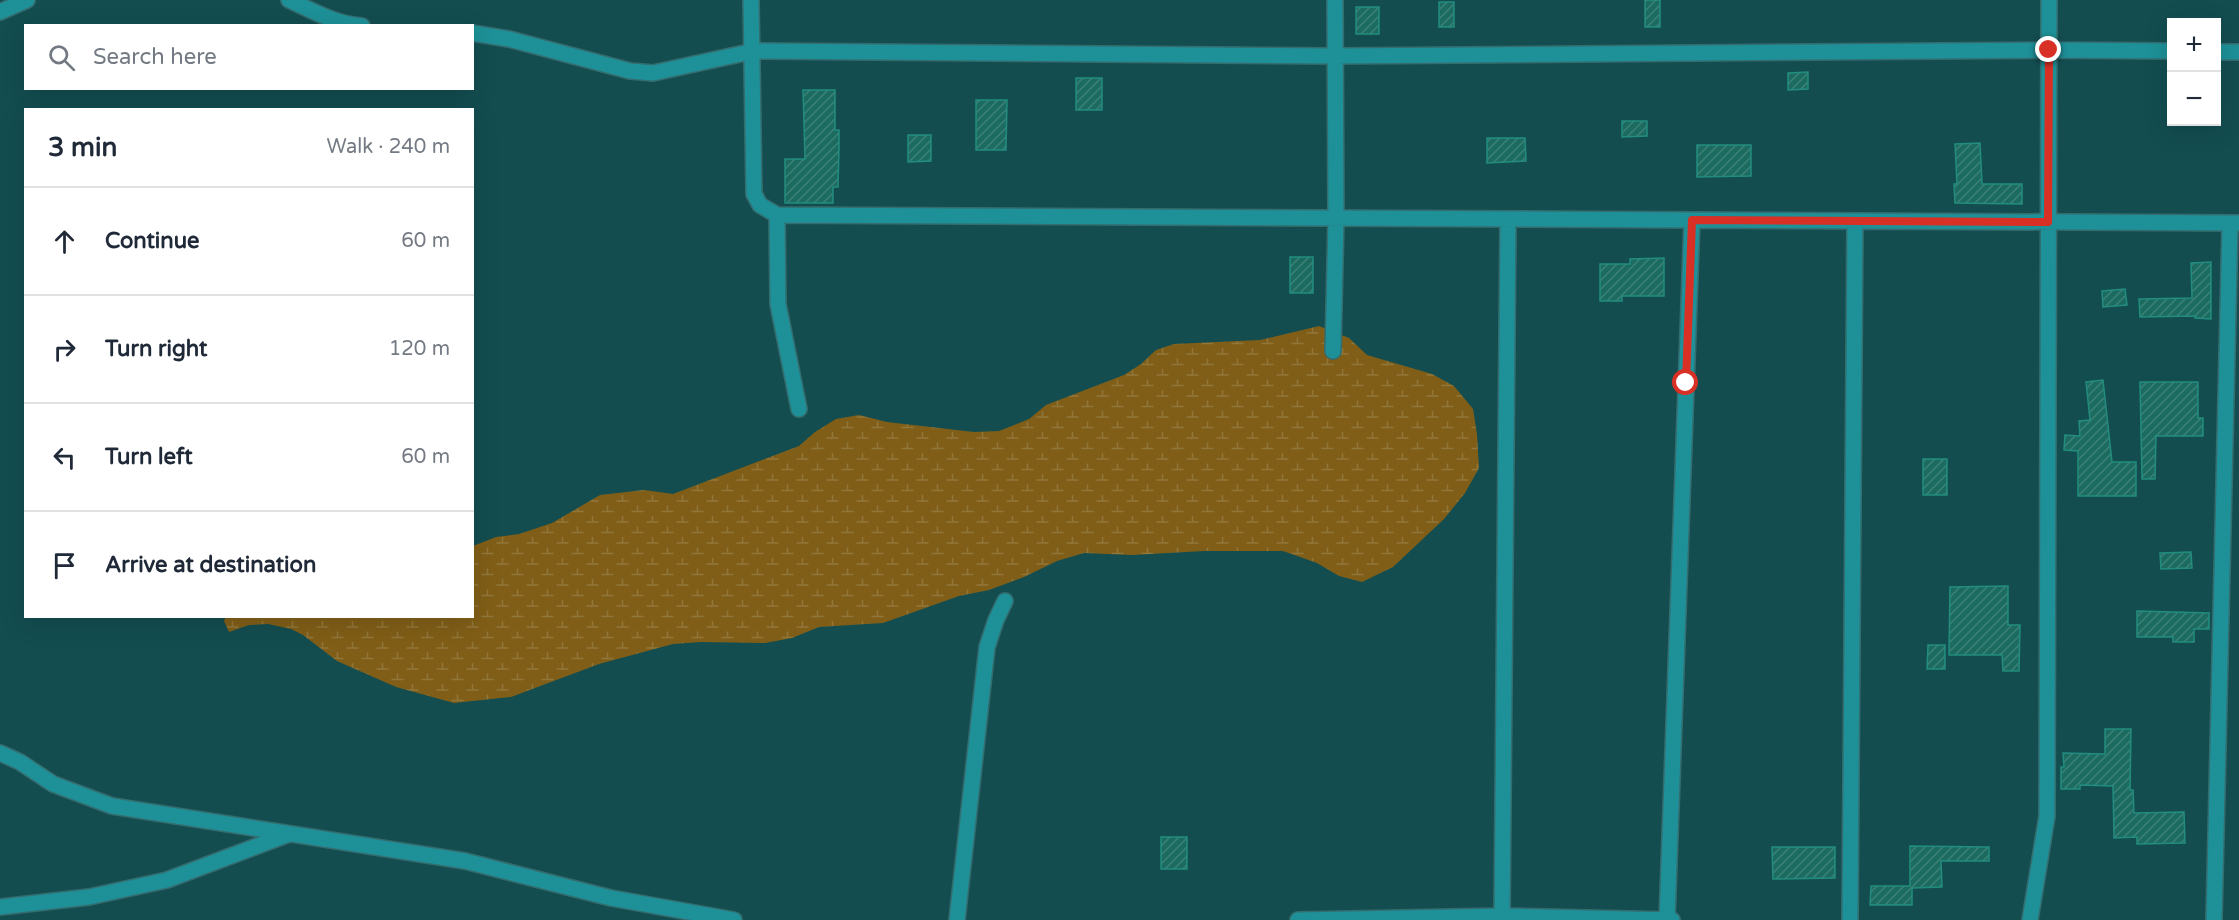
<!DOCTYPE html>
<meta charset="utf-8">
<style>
body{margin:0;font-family:"Varela Round",sans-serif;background:#f2f2f3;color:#1f2937}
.controls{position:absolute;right:18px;top:18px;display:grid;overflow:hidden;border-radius:0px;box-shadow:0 6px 24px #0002}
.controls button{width:54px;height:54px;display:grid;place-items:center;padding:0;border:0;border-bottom:2px solid #e0e1e3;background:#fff;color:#1f2937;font:30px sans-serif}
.stop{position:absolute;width:18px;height:18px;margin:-14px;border:4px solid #d93025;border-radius:50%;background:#fff}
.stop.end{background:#d93025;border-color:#fff;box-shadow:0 2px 6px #0008}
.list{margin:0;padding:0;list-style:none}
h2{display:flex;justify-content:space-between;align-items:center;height:78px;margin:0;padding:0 24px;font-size:26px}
h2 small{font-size:20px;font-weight:400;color:#747a83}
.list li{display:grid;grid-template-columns:39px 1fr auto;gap:18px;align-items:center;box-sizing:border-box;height:108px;padding:0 24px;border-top:2px solid #e0e1e3}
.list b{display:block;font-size:22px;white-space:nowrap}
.list em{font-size:20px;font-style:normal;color:#747a83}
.icon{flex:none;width:33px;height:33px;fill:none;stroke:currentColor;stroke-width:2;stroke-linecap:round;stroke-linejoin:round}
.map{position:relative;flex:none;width:2239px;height:920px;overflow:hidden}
.search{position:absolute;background:#fff;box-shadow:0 6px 24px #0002;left:24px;top:24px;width:450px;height:66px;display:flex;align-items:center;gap:15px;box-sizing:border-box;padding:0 21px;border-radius:0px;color:#747a83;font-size:22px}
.panel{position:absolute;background:#fff;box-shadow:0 6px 24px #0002;left:24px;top:108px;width:450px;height:510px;border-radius:0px}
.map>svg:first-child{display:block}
.wetland{fill:url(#wetland-marsh)}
.building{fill:url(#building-hatch);stroke:#228d7e;stroke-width:1.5}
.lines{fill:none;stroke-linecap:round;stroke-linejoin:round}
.minor-casing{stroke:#346c6f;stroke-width:18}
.minor{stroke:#1e9097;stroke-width:15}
.route{stroke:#d93025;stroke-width:8}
</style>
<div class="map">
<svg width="2239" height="920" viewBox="0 0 2239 920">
<defs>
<pattern id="wetland-marsh" width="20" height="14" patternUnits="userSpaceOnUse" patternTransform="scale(1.5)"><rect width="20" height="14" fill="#805e17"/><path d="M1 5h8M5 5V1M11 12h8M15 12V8" fill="none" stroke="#91763a"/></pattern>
<pattern id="building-hatch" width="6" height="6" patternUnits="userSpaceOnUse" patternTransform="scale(1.5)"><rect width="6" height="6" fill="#1c6b60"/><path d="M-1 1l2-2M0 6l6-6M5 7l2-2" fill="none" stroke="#3c8178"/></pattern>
</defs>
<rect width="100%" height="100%" fill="#134d50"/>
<!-- wetland -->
<path class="wetland" d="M1319,326L1349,338L1367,355L1432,374L1454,386L1473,409L1477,434L1479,468L1465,493L1444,519L1393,567L1362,582L1339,576L1317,563L1283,551H1204L1132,555L1084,553L1057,561L1024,577L989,590L959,596L883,623L819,627L792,638L765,643L701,642L673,644L599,664L511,697L454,703L396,687L337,661L303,635L291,629L268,624L249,625L229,632L224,621L226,616H472L473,546L496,537L519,534L552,523L600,495L644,490L673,494L799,446L815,432L836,419L859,415L887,422L974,432L999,431L1029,419L1046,405L1124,375L1141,364L1156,350L1174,344L1260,340Z"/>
<!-- building -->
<path class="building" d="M1645,0H1660V27H1645Z
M1439,2H1454V27H1439Z
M1356,7H1379V34H1356Z
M1808,72V89L1788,90V73Z
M1076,78H1102V110H1076Z
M803,90H835V130H839V148L838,187H833V203H785V159H805Z
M976,100H1007L1006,150H976Z
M1622,121H1647V136L1622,137Z
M908,135H931V161L908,162Z
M1487,138H1525L1526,161L1487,163Z
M1980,143L1982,184H2022V204L1955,203L1954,184H1957L1955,144Z
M1697,145H1751V176L1697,177Z
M1290,257H1313V293H1290Z
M1664,258V296H1622V301H1600V264H1630V259Z
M2211,262V319L2195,318L2196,316L2140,317L2139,299L2192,298L2191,263Z
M2125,289L2127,305L2103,307L2102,291Z
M2103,380L2112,462H2136V496H2078V451L2064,450L2065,435L2080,436L2079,421L2090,420L2086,382Z
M2140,382H2198V418H2203V436H2156L2155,479H2142Z
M1923,459H1947V495H1923Z
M2191,552L2192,568L2161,569L2160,553Z
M2008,586V625H2020L2019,671H2003L2002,655H1949L1950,587Z
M2137,611L2209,613V629H2194V642H2173V637H2137Z
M1928,645H1945V669H1927Z
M2105,729H2131L2130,790H2133L2134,813L2184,812L2185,843L2137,844V837L2114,838L2113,786L2080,785V789H2061V767H2064L2063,753L2105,754Z
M1161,837H1187V869H1161Z
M1910,846L1989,847V861H1941L1942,887L1912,888V905H1870L1871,886H1910Z
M1772,847H1835V878L1773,879Z"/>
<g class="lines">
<defs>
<path id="minor" d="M289,0C313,11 335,24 362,26
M751,0L754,194L760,205L777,215L2239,223
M0,12L27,0
M472,33L509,39L630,71L653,73L754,51L1334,56L2049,50L2172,51
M2216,52H2239
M777,215L778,304L799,409
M1333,351L1336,218L1335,0
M0,753L20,762L53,784L112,806L465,861L611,898L734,920
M0,907L89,897L167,880L289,834
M957,920L987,647L996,620L1005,601
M1298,920L1502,916L1672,920
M1502,920L1508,219
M1667,920L1692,220
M1850,920L1855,221
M2030,920L2047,816L2049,0
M2214,920L2230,223"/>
</defs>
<!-- minor casing -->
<use href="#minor" class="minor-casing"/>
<!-- minor -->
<use href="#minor" class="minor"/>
</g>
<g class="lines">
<!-- route -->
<path class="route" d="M1686,383L1692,220L2048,222L2049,50"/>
</g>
</svg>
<div class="controls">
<button>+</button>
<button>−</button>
</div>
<div class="stop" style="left:1686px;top:383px"></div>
<div class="stop end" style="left:2049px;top:50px"></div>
<div class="search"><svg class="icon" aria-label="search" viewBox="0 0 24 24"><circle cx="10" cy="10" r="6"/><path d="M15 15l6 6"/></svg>Search here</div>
<section class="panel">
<h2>3 min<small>Walk · 240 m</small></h2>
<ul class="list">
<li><svg class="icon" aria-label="ahead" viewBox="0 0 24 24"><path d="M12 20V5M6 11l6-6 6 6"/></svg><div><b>Continue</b></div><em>60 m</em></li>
<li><svg class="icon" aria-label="right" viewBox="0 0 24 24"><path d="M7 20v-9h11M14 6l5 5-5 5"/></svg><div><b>Turn right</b></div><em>120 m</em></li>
<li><svg class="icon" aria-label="left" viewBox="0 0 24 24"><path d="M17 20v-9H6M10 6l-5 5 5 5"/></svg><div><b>Turn left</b></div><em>60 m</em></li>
<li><svg class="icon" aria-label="arrive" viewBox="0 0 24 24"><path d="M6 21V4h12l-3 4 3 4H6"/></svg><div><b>Arrive at destination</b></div></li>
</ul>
</section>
</div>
